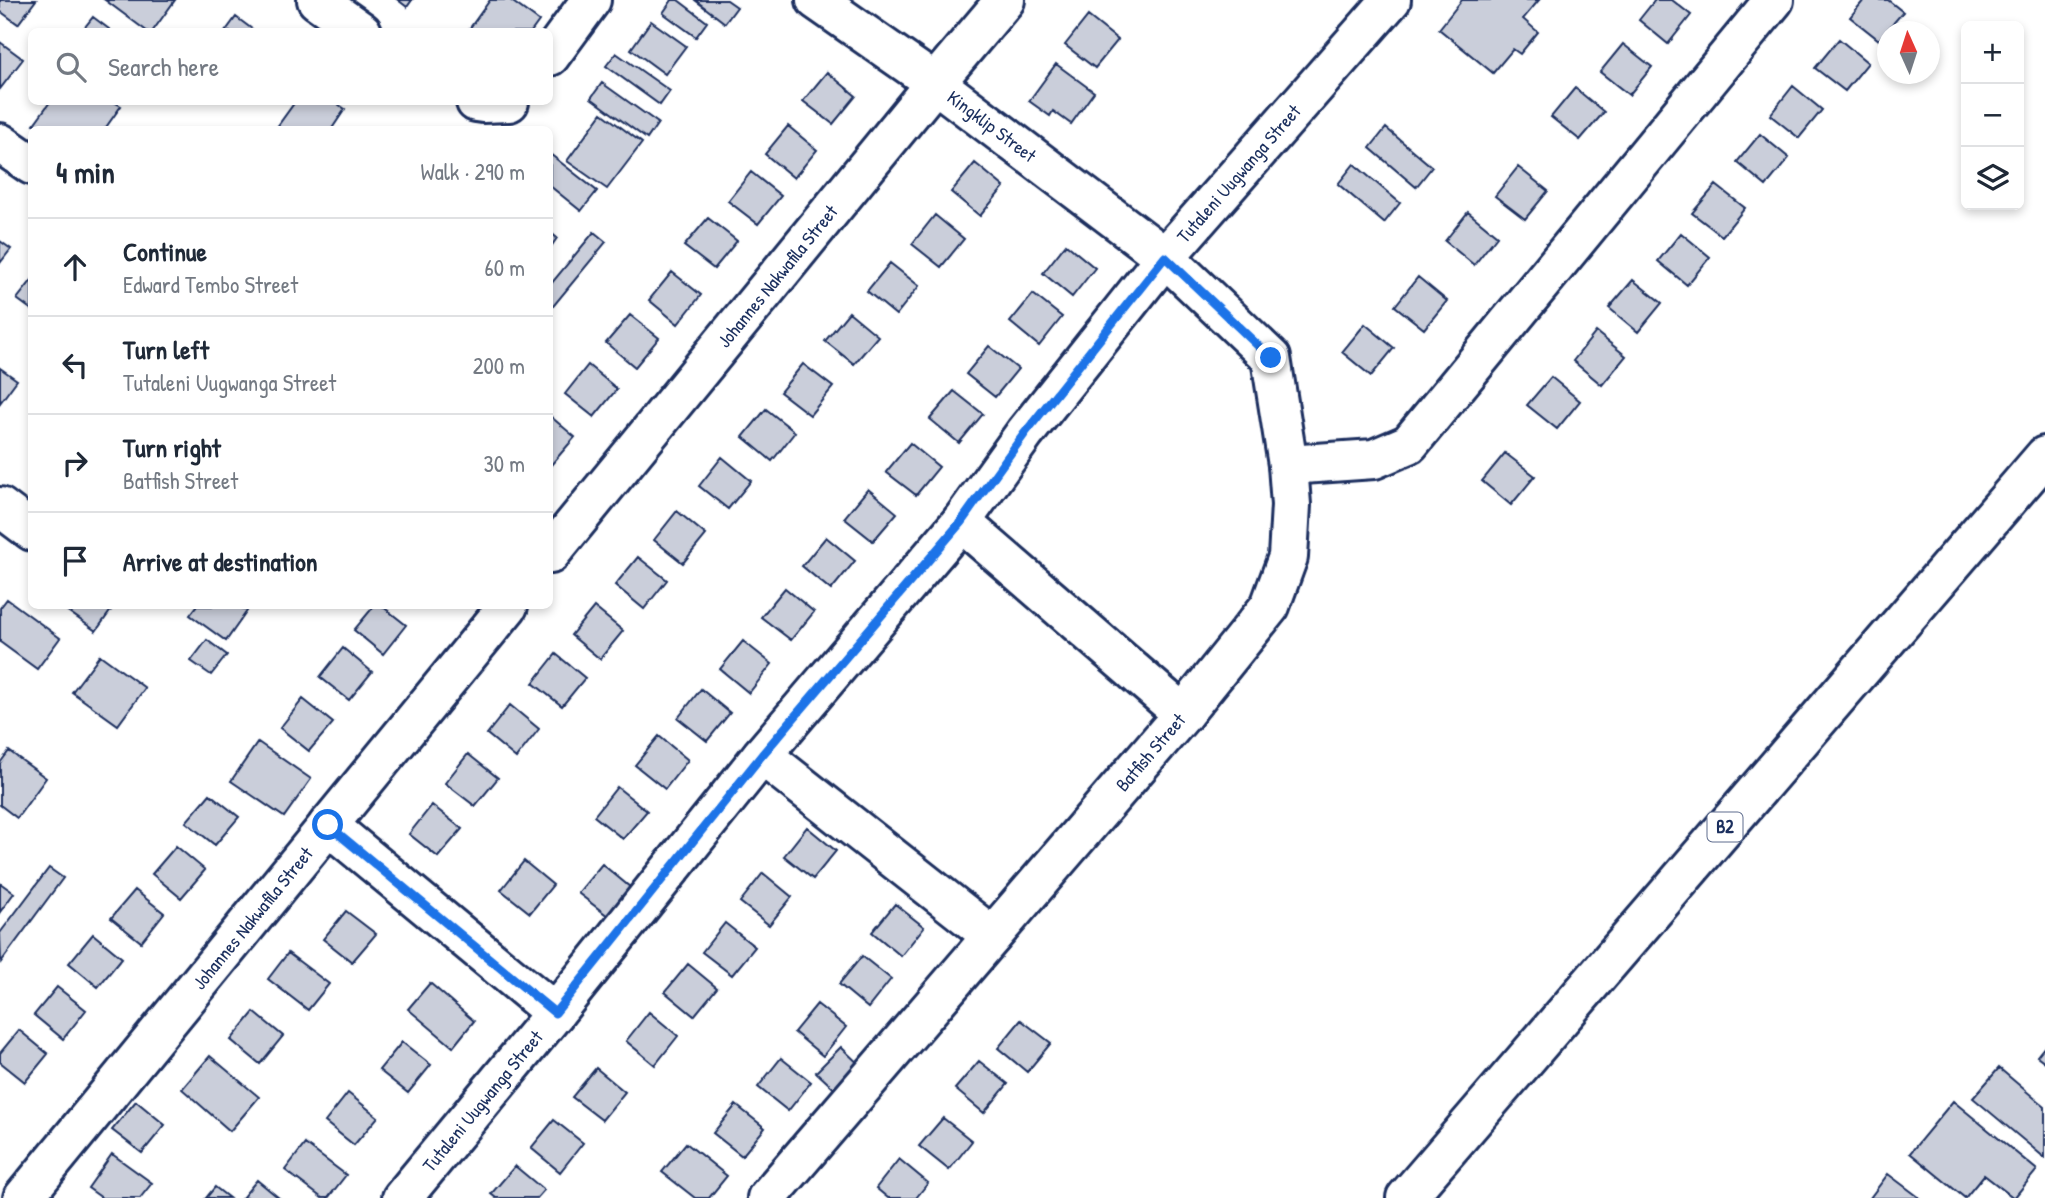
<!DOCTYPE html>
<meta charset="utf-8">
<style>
body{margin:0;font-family:"Patrick Hand",sans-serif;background:#f6f6f7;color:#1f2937}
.controls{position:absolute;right:21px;top:21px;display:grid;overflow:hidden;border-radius:10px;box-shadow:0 4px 10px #0003}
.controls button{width:63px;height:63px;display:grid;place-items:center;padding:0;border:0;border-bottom:2px solid #e0e1e3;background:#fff;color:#1f2937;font:35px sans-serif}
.compass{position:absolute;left:1877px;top:21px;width:63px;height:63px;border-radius:50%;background:#fff;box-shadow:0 4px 10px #0003;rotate:357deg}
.stop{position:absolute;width:21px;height:21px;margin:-16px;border:5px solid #1a73e8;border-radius:50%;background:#fff}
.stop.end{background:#1a73e8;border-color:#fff;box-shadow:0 2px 7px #0008}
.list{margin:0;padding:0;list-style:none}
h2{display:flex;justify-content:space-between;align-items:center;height:91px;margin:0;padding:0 28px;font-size:30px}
h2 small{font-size:23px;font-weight:400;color:#747a83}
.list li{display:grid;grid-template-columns:46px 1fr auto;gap:21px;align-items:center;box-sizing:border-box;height:98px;padding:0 28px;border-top:2px solid #e0e1e3}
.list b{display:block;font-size:26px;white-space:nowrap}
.list p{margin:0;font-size:23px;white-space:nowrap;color:#747a83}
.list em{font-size:23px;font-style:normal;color:#747a83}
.icon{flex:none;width:38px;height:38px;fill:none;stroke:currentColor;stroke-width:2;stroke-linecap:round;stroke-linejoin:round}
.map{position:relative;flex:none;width:2045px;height:1198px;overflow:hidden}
.search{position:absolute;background:#fff;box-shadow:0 4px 10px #0003;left:28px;top:28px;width:525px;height:77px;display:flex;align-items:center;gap:18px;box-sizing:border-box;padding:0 24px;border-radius:10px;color:#747a83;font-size:26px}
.panel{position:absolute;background:#fff;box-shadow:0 4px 10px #0003;left:28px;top:126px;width:525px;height:483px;border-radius:10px}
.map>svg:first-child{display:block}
.building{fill:#caceda;stroke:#1b2f5e;stroke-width:2}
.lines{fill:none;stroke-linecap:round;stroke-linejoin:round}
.minor-casing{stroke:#1b2f5e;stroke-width:44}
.highway-casing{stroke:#1b2f5e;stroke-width:44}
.minor{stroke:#fff;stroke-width:38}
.highway{stroke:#fff;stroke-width:38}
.route{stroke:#1a73e8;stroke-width:9}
.labels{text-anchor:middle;stroke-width:7;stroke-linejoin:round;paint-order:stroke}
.shield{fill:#fff;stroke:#5f6d8e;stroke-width:2}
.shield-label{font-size:18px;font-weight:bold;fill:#1b2f5e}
.street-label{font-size:19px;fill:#1b2f5e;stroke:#fff}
</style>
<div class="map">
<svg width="2045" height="1198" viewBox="0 0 2045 1198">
<rect width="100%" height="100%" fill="#fff"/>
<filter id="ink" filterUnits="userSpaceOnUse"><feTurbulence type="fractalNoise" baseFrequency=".0143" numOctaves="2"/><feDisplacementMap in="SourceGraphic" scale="14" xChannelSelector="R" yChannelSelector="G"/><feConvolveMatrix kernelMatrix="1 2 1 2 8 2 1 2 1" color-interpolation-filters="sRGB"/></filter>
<g filter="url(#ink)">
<!-- building -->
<path class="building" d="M0,0H36L18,24L0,11Z
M105,0H175L152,32H148Z
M398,0H412L407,7Z
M490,0H510L539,21L531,32H467Z
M672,0H678L707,22L696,37L663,13Z
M695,0H727L737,7L725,23Z
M1462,0H1539L1523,19L1538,32L1520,54L1513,49L1493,73L1439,29Z
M1655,0H1672L1691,15L1668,44L1639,20Z
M1864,0H1888L1903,12L1879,40L1850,17Z
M1088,16L1118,40L1095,68L1065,45Z
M93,17L113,32H81Z
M236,17L256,32H225Z
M651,21L686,46L665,74L631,49Z
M1839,39L1868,63L1845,91L1815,68Z
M0,42L23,59L0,89Z
M1623,44L1652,67L1629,95L1600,72Z
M616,53L670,91L660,105L606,66Z
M1056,64L1094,92L1071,124L1053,111L1050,116L1029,101Z
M827,72L856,96L833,124L803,101Z
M602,83L658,123L647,139L591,98Z
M1793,86L1822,110L1799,138L1770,115Z
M1575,88L1604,112L1580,140L1551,117Z
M50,102H114L121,106L104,130H42L34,124Z
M295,102H335L345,109L331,130H280L277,127Z
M602,113L642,143L607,189L567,161Z
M788,126L817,150L794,178L765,154Z
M1386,128L1432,167L1416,187L1370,148Z
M1760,134L1789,158L1766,186L1737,162Z
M550,154L597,191L581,211L550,186Z
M975,163L1004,187L980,216L951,192Z
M1354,164L1400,203L1384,223L1338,184Z
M1518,167L1548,191L1525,219L1495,196Z
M751,172L781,196L758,224L728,201Z
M1716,185L1745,208L1722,236L1692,213Z
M1468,212L1497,236L1474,265L1445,241Z
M935,215L964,239L941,267L912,244Z
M708,218L737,241L714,269L684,246Z
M550,232L557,238L550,248Z
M594,232L606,242L550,310V285Z
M1681,233L1710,257L1687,285L1658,261Z
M0,241L11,249L0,263Z
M1066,244L1095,268L1072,297L1043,273Z
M890,263L919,286L896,315L867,291Z
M672,272L701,295L678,324L649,300Z
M1418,277L1447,301L1424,329L1395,306Z
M32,280V310L17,299Z
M1633,280L1662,303L1638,332L1609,308Z
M1033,294L1062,317L1039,346L1010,322Z
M849,312L878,336L854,364L825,341Z
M630,315L659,338L635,367L606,343Z
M1365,324L1394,348L1371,376L1342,352Z
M1596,332L1626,356L1602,385L1573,361Z
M989,346L1018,369L995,397L966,374Z
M803,364L833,387L810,415L780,392Z
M588,365L617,389L594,417L565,394Z
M0,368L17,380L0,403Z
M1551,377L1580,401L1557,429L1527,405Z
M954,391L983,414L959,443L930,419Z
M766,409L795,432L772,461L743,437Z
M550,416L575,437L551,465L550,464Z
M910,443L939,467L916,495L886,472Z
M1505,453L1535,476L1511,505L1482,481Z
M722,457L751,481L728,509L699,486Z
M868,489L897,513L873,541L844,518Z
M677,511L706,535L683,563L654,540Z
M826,537L855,561L831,590L802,566Z
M638,557L667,580L644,609L615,585Z
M785,588L814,612L791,640L761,617Z
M7,599L60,638L37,669L0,642V608Z
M63,606H114L96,631L62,607Z
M197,606H238L247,611L226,641L190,615Z
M374,606H382L406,625L383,654L354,630Z
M594,607L623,631L600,659L571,635Z
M207,640L227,655L211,675L191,661Z
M743,641L772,664L749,693L720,669Z
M343,648L372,672L349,700L320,677Z
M556,654L585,678L562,706L533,683Z
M100,655L145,688L118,725L72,692Z
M701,689L730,713L707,741L678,718Z
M303,699L333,723L309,751L280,728Z
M510,705L539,729L516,758L487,734Z
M659,736L688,760L665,789L635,765Z
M258,742L311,779L284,817L231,781Z
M9,751L46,778L17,818L0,805V763Z
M468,754L498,778L475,806L445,783Z
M617,787L647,811L623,839L594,816Z
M210,794L239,817L215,845L186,822Z
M432,805L462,829L438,857L409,834Z
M807,827L836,851L813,879L784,856Z
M176,846L205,870L181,898L152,874Z
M524,861L553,885L530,913L501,890Z
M602,864L631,888L608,916L578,893Z
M49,868L63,878L1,962L0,933Z
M763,873L792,897L769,925L740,902Z
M0,883L14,893L0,912Z
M135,890L164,913L141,942L111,918Z
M895,904L924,927L901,956L872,932Z
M346,911L376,934L352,962L323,939Z
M725,923L755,947L732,975L702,952Z
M93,934L122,958L98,987L69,963Z
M288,953L329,984L308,1010L268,979Z
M862,956L891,979L868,1008L839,984Z
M688,964L717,988L694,1016L665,992Z
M430,983L474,1021L453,1047L408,1009Z
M57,987L86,1010L63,1039L34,1015Z
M817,1004L846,1027L823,1056L794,1032Z
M254,1012L283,1036L260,1064L231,1040Z
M649,1012L678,1036L655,1065L626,1041Z
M1021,1020L1051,1043L1027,1072L998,1048Z
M19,1030L48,1054L25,1082L0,1062V1053Z
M402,1042L431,1065L408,1093L379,1070Z
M2045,1046V1062L2037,1056Z
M841,1047L866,1071L842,1096L816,1072Z
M210,1056L259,1097L230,1131L182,1089Z
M781,1058L811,1082L788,1111L758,1087Z
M979,1061L1008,1084L984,1113L955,1089Z
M596,1068L625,1092L602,1120L572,1097Z
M1999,1068L2045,1107V1158L1973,1098Z
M348,1093L378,1117L354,1145L325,1122Z
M136,1101L165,1125L142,1153L112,1130Z
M1953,1101L2037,1170L2014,1198L1984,1175L1965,1198L1910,1153Z
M736,1105L765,1128L742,1156L713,1133Z
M943,1118L972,1141L949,1170L919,1146Z
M554,1120L583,1143L560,1172L531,1148Z
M686,1143L727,1176L709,1198H695L662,1172Z
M305,1144L346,1175L328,1198H322L285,1170Z
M112,1154L152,1183L140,1198H102L88,1188Z
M899,1159L928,1183L916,1198H888L876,1188Z
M515,1166L544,1190L537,1198H496L491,1194Z
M1888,1174L1920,1198H1870Z
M257,1180L279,1198H242Z
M215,1187L229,1198H206Z"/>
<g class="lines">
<defs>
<g id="minor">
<path d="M317,0L362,32"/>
<path d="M550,56L591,0"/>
<path d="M476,102L483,103L509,102"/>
<path d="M0,143L32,165"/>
<path d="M1288,465L1374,459L1409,444L1774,0"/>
<path d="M0,507L32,531"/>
<path d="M961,522L1183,714"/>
<path id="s1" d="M550,554L935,83L1005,0"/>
<path d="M762,755L992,936"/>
<path d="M328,825L555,1013"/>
<path id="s2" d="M23,1198L508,606"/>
<path id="s3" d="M402,1198L555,1013L762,755L961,522L1025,433L1165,257L1391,0"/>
<path id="s4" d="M767,1198L1183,714L1270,606L1288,557L1291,505L1288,465L1271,358L1165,257L935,83L816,0"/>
</g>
<path id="highway" d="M1406,1198L2045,456"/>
</defs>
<!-- minor casing -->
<use href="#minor" class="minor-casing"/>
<!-- highway casing -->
<use href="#highway" class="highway-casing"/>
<!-- minor -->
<use href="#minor" class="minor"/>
<!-- highway -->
<use href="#highway" class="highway"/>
</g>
</g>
<g class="lines" filter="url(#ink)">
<!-- route -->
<path class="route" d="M328,825L555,1013L762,755L961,522L1025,433L1165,257L1271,358"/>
</g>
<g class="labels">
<!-- shield labels -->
<rect class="shield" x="1707.5" y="812.5" width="35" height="29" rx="5"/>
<g class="shield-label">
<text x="1725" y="833">B2</text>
</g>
<!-- street labels -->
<g class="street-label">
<text transform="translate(992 126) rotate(37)" y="7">Kingklip Street</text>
<text dy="7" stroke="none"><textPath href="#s3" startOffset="1323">Tutaleni Uugwanga Street</textPath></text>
<text dy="7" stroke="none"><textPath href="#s1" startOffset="359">Johannes Nakwafila Street</textPath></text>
<text dy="7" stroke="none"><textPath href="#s4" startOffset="588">Batfish Street</textPath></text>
<text dy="7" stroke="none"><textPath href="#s2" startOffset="362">Johannes Nakwafila Street</textPath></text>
<text dy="7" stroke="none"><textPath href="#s3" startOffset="126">Tutaleni Uugwanga Street</textPath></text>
</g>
</g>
</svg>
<div class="controls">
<button>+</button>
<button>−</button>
<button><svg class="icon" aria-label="layers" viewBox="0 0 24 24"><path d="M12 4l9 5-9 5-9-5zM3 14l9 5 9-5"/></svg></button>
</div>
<svg class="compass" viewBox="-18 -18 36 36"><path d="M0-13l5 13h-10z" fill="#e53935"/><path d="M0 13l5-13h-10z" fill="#747a83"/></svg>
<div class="stop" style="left:328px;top:825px"></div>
<div class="stop end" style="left:1271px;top:358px"></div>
<div class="search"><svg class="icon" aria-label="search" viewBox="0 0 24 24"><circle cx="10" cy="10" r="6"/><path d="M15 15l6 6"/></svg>Search here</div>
<section class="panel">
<h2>4 min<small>Walk · 290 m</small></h2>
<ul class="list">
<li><svg class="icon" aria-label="ahead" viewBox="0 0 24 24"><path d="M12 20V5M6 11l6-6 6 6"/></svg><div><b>Continue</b><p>Edward Tembo Street</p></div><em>60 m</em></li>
<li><svg class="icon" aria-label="left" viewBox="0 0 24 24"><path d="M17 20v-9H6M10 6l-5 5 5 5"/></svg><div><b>Turn left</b><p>Tutaleni Uugwanga Street</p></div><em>200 m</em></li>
<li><svg class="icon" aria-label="right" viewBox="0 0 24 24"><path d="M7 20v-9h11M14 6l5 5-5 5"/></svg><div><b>Turn right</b><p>Batfish Street</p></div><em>30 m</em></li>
<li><svg class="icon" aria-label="arrive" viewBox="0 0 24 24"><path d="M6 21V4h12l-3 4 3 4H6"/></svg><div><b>Arrive at destination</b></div></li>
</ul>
</section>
</div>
